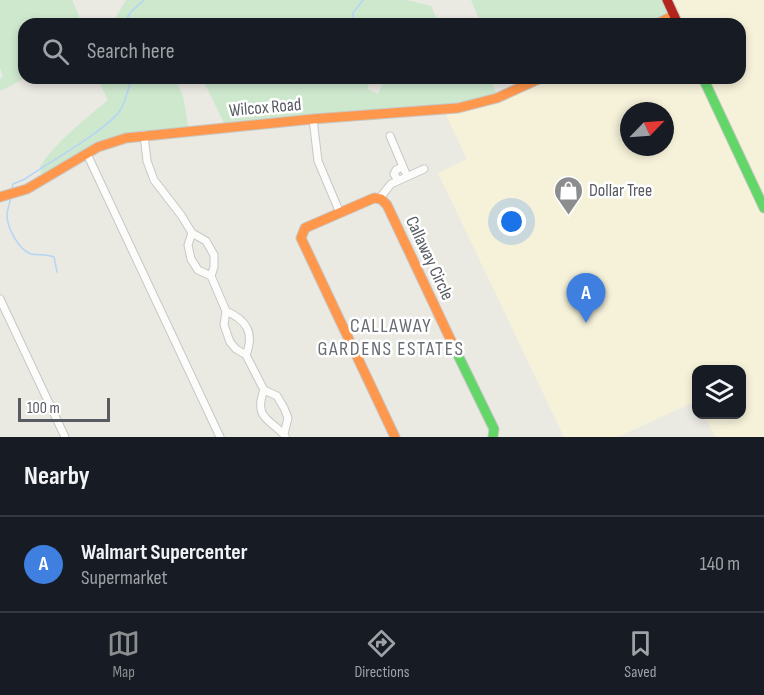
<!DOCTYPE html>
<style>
body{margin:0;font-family:"Sofia Sans Condensed",sans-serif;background:#20242c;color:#f1f3f6}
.controls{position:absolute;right:18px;bottom:18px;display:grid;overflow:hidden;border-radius:12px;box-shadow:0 3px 9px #0003}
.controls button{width:54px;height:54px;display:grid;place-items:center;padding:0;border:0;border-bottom:2px solid #363941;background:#171b24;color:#f1f3f6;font:30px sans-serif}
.compass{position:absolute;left:620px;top:102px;width:54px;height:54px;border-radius:50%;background:#171b24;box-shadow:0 3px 9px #0003;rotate:65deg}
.scale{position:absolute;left:18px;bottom:15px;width:92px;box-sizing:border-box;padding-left:6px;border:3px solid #585c62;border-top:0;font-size:16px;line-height:21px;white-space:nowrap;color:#585c62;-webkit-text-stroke:4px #fff;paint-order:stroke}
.you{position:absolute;left:512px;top:222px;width:21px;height:21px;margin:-15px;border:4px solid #fff;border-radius:50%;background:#1a73e8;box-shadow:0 0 0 9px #1a73e833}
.badge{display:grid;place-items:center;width:39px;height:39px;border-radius:50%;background:#8b8d8f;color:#fff;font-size:20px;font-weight:700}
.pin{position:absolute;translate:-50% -50px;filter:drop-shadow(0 2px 3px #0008)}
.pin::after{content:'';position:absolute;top:32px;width:21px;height:18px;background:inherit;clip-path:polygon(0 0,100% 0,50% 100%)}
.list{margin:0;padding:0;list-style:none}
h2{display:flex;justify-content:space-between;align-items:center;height:78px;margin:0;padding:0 24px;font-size:26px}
h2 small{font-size:20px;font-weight:400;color:#9ea1a6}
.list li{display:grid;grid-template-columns:39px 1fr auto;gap:18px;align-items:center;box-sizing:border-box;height:96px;padding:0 24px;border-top:2px solid #363941}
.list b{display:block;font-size:22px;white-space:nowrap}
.list p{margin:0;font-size:20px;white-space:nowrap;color:#9ea1a6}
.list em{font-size:20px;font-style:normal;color:#9ea1a6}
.icon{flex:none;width:33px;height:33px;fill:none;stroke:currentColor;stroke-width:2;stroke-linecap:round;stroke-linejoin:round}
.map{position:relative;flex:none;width:764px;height:437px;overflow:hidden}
.search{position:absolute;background:#171b24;box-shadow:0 3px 9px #0003;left:18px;right:18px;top:18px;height:66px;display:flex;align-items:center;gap:15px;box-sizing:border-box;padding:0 21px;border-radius:18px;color:#9ea1a6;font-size:22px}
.sheet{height:174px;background:#171b24}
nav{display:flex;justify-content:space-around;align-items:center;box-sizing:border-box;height:84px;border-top:2px solid #363941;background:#171b24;font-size:16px;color:#9ea1a6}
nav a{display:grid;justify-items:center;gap:3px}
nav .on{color:#8b8d8f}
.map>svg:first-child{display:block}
.commercial{fill:#f6f2da;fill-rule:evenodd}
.green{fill:#cee8ce}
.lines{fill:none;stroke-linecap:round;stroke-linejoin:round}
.stream{stroke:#b5d4f6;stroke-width:1.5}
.street-casing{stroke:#c7c8c6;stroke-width:9}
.fast-casing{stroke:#c7c7c6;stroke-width:11}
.slow-casing{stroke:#c7c7c6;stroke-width:11}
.jam-casing{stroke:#c7c7c6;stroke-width:11}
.street{stroke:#fcfcfb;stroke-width:7}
.fast{stroke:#63d668;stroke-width:9}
.slow{stroke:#ff974d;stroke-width:9}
.jam{stroke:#b3261e;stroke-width:9}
.labels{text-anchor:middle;stroke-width:5;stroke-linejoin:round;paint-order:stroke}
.street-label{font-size:18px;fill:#585c62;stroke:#fff}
.poi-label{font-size:18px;fill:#585c62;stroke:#fff;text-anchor:start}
.neighbourhood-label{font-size:20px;letter-spacing:1.5px;fill:#696e74;stroke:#fff}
</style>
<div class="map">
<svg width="764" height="437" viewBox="0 0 764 437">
<rect width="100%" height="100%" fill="#eae9e2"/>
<!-- commercial -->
<path class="commercial" d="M667,0H764V437H715L704,415L742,414V370H696V401L618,437H564L438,173L467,159L443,109L458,108L541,78H740V24H657ZM629,111H665V147H629Z"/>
<!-- green -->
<path class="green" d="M0,0H72L79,16L77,24H24V78H26L0,91V79L3,76L0,68Z
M126,0H407L431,6L439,24H114L116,17Z
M471,0H667L674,15L657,24H481Z
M97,78H175L183,96L189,131L110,143L42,181L40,166C58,140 83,121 108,100Z
M202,78H371L367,89L378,94L384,80L379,78H490L498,97L484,102L226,127Z"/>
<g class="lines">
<!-- stream -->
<path class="stream" d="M126,24C127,12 136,8 144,0
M354,24L353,13L363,0
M12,189L13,184L25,179C46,164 109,129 121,109C126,101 128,88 132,78
M11,197C10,202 7,210 7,215C7,228 19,250 31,254C38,256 44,253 54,257L57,272"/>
<defs>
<path id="street" d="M313,119L318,161L340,213
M144,135L147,161L154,180L181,215L192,233L206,241L214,255V267L211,276
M390,136L407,176
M87,154L220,437
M398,180L394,174L396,170L402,167
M379,199L391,184L424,169
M192,233L188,245L191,259L198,270L211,276L226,311L224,325L230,342L236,349L246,355L264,390L277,396L284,408L288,418L284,434
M0,299L65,437
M226,311C246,320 255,332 246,355
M264,390C253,419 271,419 285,436"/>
<path id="fast" d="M703,78L764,208
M455,349L494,429L493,437"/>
<path id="slow" d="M657,24L674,15
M0,197L27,189L98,147L126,138L313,119L458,108L497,98L541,78
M395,437L301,238L305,228L374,198L381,199L387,205L455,349"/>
<path id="jam" d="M667,0L678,24"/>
</defs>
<!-- street casing -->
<use href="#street" class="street-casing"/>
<!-- fast casing -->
<use href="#fast" class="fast-casing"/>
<!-- slow casing -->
<use href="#slow" class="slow-casing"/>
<!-- jam casing -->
<use href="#jam" class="jam-casing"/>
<!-- street -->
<use href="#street" class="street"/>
<!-- fast -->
<use href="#fast" class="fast"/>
<!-- slow -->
<use href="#slow" class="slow"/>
<!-- jam -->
<use href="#jam" class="jam"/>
</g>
<!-- icons -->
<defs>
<symbol id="shop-pin" viewBox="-11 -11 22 30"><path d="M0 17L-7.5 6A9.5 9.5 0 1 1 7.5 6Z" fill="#8b8d8f" stroke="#fff"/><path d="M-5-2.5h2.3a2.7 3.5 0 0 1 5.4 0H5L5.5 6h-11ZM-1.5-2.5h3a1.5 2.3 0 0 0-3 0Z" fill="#fff"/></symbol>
</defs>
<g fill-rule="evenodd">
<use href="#shop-pin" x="552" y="174" width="33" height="45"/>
</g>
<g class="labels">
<!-- street labels -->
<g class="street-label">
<text transform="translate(265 107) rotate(-5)" y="6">Wilcox Road</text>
<text transform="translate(430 258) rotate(65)" y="6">Callaway Circle</text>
</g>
<!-- poi labels -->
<g class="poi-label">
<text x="589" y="196">Dollar Tree</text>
</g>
<!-- neighbourhood labels -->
<g class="neighbourhood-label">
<text x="391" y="332">CALLAWAY<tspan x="391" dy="23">GARDENS ESTATES</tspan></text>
</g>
</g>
</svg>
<div class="controls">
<button><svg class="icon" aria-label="layers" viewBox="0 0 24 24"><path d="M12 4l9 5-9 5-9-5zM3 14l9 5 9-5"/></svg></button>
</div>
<svg class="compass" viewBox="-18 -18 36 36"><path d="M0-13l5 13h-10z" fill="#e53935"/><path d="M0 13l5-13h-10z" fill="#9ea1a6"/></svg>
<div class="scale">100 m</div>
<div class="you"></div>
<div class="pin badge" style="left:586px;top:323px;background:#3f7fe0">A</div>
<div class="search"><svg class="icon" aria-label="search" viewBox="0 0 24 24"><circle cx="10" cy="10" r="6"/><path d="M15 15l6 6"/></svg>Search here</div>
</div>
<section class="sheet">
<h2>Nearby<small></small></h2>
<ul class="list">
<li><span class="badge" style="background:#3f7fe0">A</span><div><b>Walmart Supercenter</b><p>Supermarket</p></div><em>140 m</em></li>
</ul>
</section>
<nav>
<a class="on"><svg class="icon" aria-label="map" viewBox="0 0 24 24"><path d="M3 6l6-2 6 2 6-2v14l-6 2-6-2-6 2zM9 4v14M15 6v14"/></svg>Map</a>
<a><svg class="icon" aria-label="directions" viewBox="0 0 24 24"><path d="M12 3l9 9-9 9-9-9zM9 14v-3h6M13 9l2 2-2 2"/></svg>Directions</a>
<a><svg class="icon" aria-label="saved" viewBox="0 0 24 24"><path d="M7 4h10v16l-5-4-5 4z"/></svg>Saved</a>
</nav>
